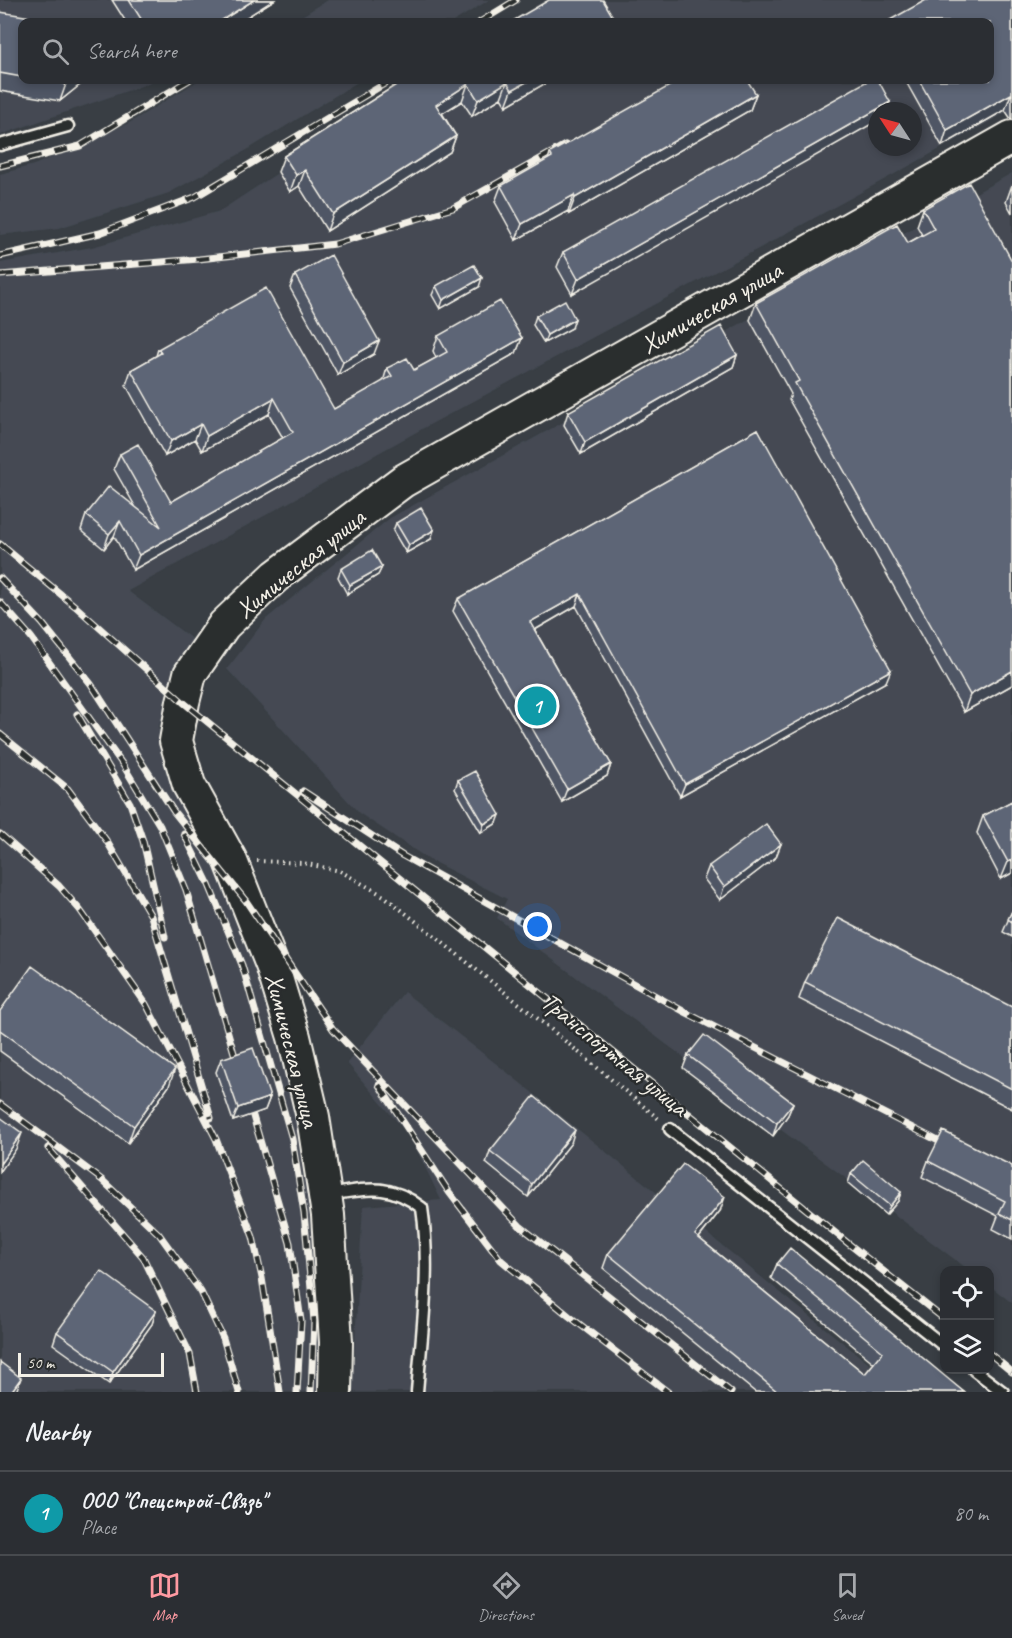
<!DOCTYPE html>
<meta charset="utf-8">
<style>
body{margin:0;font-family:Caveat,sans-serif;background:#373a3f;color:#f1f3f6}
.controls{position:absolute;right:18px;bottom:18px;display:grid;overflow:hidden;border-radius:12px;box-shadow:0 3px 9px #0003}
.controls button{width:54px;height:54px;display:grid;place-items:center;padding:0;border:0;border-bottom:2px solid #474a4e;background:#2b2e33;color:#f1f3f6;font:30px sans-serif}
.compass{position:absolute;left:868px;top:102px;width:54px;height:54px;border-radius:50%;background:#2b2e33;box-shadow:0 3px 9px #0003;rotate:306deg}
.scale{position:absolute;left:18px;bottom:15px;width:146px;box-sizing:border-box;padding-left:6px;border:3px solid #f4f1e8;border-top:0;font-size:16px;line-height:21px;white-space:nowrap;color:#f4f1e8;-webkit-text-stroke:4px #2a2d2e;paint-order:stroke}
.you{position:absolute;left:538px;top:927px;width:21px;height:21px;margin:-15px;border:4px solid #fff;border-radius:50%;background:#1a73e8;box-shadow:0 0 0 9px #1a73e833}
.badge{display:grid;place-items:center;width:39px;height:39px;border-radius:50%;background:#ff9aa2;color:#fff;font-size:20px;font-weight:700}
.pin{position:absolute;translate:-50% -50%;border:3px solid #fff;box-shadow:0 2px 6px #0006}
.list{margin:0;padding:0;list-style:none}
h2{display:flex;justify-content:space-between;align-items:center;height:78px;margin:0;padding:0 24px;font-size:26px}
h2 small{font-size:20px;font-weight:400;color:#a6a8ac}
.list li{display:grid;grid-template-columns:39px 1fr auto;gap:18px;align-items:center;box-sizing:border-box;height:84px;padding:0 24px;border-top:2px solid #474a4e}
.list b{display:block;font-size:22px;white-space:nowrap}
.list p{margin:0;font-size:20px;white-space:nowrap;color:#a6a8ac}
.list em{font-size:20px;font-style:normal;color:#a6a8ac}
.icon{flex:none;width:33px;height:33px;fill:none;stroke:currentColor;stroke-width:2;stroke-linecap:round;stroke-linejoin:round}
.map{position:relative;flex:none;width:1012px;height:1392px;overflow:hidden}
.search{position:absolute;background:#2b2e33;box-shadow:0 3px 9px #0003;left:18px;right:18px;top:18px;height:66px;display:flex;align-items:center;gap:15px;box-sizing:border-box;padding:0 21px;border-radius:12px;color:#a6a8ac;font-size:22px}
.sheet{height:162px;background:#2b2e33}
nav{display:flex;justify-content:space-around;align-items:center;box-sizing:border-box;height:84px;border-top:2px solid #474a4e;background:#2b2e33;font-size:16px;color:#a6a8ac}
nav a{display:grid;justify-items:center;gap:3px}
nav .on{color:#ff9aa2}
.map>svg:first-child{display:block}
.built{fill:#444a53;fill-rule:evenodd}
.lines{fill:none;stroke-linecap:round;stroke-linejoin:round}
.lane-casing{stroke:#f4f1e8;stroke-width:15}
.secondary-casing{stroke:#f4f1e8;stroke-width:36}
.path{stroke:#f4f1e8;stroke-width:4;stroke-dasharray:1.5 4.5;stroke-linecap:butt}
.lane{stroke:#2a2d2e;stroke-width:10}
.secondary{stroke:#2a2d2e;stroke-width:32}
.rail-casing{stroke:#f4f1e8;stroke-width:7}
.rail{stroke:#2a2d2e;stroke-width:4.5;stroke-dasharray:14;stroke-linecap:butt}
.wall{fill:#505765;stroke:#f4f1e8;stroke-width:1.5}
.shaded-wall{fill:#414753;stroke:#f4f1e8;stroke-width:1.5}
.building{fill:#5d6576;stroke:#f4f1e8;stroke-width:1.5}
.labels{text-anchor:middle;stroke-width:5;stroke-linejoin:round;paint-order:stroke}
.street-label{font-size:26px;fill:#f4f1e8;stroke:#2a2d2e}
</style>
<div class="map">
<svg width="1012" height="1392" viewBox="0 0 1012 1392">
<rect width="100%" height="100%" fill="#393e44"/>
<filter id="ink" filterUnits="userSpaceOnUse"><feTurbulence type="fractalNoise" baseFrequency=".0167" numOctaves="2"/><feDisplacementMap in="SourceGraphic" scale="12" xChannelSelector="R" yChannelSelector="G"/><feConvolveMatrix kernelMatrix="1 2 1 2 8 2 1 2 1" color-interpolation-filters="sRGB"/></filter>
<g filter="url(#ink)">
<!-- built -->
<path class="built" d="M0,0H274L239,22H22V80H153L150,83L0,135Z
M328,0H489L453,22H292Z
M546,0H1012L1009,111L758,249L431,424L128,591L196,642L158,727L172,767L256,948L322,1204L323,1392H0V263L92,247L220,211L418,80H990V22H509ZM877,111H913V147H877Z
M199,80H361L247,150L169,193L59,228L0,235V174L34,165L129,123Z
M1012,173V1303L990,1286V1270H969L497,918L507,899L428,859L359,813L227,669L266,619L390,518Z
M404,992L508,1073L904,1392H352L363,1206L441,1200L411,1138L347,1063Z"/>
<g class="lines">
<defs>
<path id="lane" d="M0,145L68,126
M670,1129L944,1346
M328,1195C366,1189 389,1182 422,1208C431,1269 422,1331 417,1392
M974,1370L1003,1392"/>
<path id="secondary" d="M335,1392L336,1342L328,1215L313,1117L294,1037L272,965L230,859L189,785L176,741L183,702L190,674L224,625L276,576L403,481L1012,137"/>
</defs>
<!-- lane casing -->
<use href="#lane" class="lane-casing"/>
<!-- secondary casing -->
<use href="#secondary" class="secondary-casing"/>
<!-- path -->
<path class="path" d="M257,861L303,863L340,871L384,896L547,1026L660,1120"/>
<!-- lane -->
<use href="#lane" class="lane"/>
<!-- secondary -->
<use href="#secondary" class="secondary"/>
<defs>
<path id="rail" d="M480,22L516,0
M0,166L80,146L189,80
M0,256L100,233L195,197L391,80
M0,275L199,259L335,244L453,208L565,145
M0,544L75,606L183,702L849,1244L944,1319
M0,578L42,623L91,684L174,812L246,901L333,1029L520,1226L731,1392
M0,602L31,637L123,765L160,826L186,890L239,1070
M77,714L130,803L143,841L165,937
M0,734L68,789L106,840L151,916L211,1118
M303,791L403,856L685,1012L954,1149
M0,834L59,886L80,910L146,1004L216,1139L253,1237L262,1278L280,1392
M184,834L209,885L242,965L292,1139L304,1213L314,1321L311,1392
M379,1085L449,1192L501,1260L569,1316L668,1392
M248,1099L290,1243L301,1321L297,1392
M0,1104L102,1180L159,1234L201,1292L223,1338L239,1392
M48,1148L143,1257L190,1354L197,1392
M990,1354L1012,1372"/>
</defs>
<!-- rail casing -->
<use href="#rail" class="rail-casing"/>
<!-- rail -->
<use href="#rail" class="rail"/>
</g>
<!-- wall -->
<path class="wall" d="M112,0H274L239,22H126Z
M1012,0V119H1011L1005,110L942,146L905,80H990V22H889L890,20Z
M0,12L22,22V80H82L81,84L60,101L0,91Z
M404,80H551L506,106L501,98L472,116L462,101L442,113L456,136L450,152L327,231L299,186L290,192L278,172L284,156Z
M756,94L750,110L569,214L568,211L516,240L495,202L501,186L548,160L550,153Z
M890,102L887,111H877L572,294L557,267L563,252Z
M1012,185V213L1006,202Z
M923,209L1012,261V685L964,712L789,400L791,394L750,320L756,303L908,243L922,235L917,226Z
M295,275L374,354L338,375L290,288Z
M436,286L479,287L440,309L432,295Z
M536,316L572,328L544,343L533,325Z
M438,336L522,338L516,353L133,570L114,536L104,549L81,530L86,515L135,506L114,469L120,454L171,502L283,438L269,414L202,451L195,439L165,456L126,385L131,370L156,356L158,349L334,409L383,382L387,368L414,370L436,358L433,351Z
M737,355L733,367L581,454L564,425L568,412Z
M758,429L886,682L680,796L576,606L535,630L611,764L607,776L562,802L453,611L458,599Z
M396,523L431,539L406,553L393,531Z
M382,567L378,575L347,594L338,577L341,569Z
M458,780L497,823L481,833L455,789Z
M1012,801V873L1001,879L977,833L983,816Z
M776,857L720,900L704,879L709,866Z
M1012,911V937L1003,932Z
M805,982L1012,1007V1109L799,999Z
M0,1011L169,1086L128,1143L0,1051Z
M688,1055L793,1103L788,1115L773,1136L683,1068Z
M221,1059L270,1097L265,1110L233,1121L216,1072Z
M571,1143L528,1197L486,1163L490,1151Z
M928,1161L1012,1166V1239L993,1229L998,1216L922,1177Z
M851,1174L901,1192L898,1201L886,1215L848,1183Z
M720,1211L699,1238L865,1374L874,1363L771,1278L777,1264L964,1392H755L603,1268L608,1254Z
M156,1311L152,1324L109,1384L53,1344L57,1332Z"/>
<!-- shaded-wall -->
<path class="shaded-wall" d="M254,0H274L239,22H219Z
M72,80H82L81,84L60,101L66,84Z
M530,80H551L506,106L512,90Z
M507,82L501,98L472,116L478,100Z
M468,84L462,101L430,121L436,105Z
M756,94L750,110L569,214L575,198Z
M1011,94L1005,110L942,146L947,130Z
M890,102L887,111H877V121L572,294L578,279Z
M456,136L450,152L327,231L333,214Z
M305,170L299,186L290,192L296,175Z
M574,195L568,211L516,240L522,224Z
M482,278L479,287L440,309L443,300Z
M575,319L572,328L544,343L547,335Z
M522,338L516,353L133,570L139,555Z
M379,341L374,354L338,375L343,362Z
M737,355L733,367L581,454L585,442Z
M274,398L269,414L202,451L207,436Z
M201,424L195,439L165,456L171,441Z
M120,521L114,536L104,549L109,534Z
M434,530L431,539L406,553L409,545Z
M382,567L378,575L347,594L350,585Z
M580,594L576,606L526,635L530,622Z
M891,670L886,682L680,796L685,784Z
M1012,671V685L964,712L970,695Z
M611,764L607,776L562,802L567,789Z
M500,815L497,823L481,833L484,824Z
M781,844L776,857L720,900L724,887Z
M1012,860V873L1001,879L1008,862Z
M175,1069L169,1086L128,1143L134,1126Z
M270,1097L265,1110L233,1121L238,1108Z
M793,1103L788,1115L773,1136L777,1123Z
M575,1130L571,1143L528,1197L532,1184Z
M22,1133L16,1149L0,1172V1164Z
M901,1192L898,1201L886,1215L890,1206Z
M725,1197L720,1211L690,1249L695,1235Z
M156,1311L152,1324L109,1384L113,1372Z
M21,1378L16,1392H11Z"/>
<!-- building -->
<path class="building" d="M129,0H254L219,22H143Z
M549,0H603L616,22H511Z
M926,0H1012V96L1011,94L947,130L919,80H990V22H892L890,20Z
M0,12L43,19L44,22H22V77L0,73Z
M39,80H72L66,84Z
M404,80H530L512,90L507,82L478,100L468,84L436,105L456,136L333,214L305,170L296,175L284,156Z
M680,80H747L756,94L575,198L574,195L522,224L501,186L552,157L550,153Z
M869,80H878L890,102L578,279L563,252Z
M969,183L1012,261V671L970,695L795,383L799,381L756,303L897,224L908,243L934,229L923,209Z
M331,255L379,341L343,362L295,275Z
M474,265L482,278L443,300L436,286Z
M266,288L334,409L392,376L387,368L407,358L414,370L447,352L438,336L500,301L522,338L139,555L120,521L109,534L86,515L109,486L161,527L120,454L138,444L171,502L293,432L274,398L207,436L201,424L171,441L131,370L161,353L158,349Z
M565,300L575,319L547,335L536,316Z
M721,326L737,355L585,442L568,412Z
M758,429L891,670L685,784L580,594L530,622L611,764L567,789L458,599Z
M421,508L434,530L409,545L396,523Z
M372,550L382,567L350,585L341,569Z
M475,771L500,815L484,824L458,780Z
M1012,801V860L1008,862L983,816Z
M766,824L781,844L724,887L709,866Z
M1012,911V922L1008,919Z
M838,918L1012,1007V1089L805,982Z
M32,966L175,1069L134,1126L0,1030V1011Z
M704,1035L793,1103L777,1123L688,1055Z
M253,1048L270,1097L238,1108L221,1059Z
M534,1096L575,1130L532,1184L490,1151Z
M0,1117L22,1133L0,1164Z
M943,1131L1012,1166V1220L999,1213L1005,1201L928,1161Z
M863,1160L901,1192L890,1206L851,1174Z
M683,1164L725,1197L695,1235L865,1374L883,1352L777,1264L790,1248L964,1392H778L608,1254Z
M101,1271L156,1311L113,1372L57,1332Z
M0,1362L21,1378L11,1392H0Z"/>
</g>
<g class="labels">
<!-- street labels -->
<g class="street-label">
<text transform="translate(711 307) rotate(-30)" y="9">Химическая улица</text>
<text transform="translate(300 563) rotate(-39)" y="9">Химическая улица</text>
<text transform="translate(293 1050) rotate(76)" y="9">Химическая улица</text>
<text transform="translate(615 1054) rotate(39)" y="9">Транспортная улица</text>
</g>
</g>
</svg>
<div class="controls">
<button><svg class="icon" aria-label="locate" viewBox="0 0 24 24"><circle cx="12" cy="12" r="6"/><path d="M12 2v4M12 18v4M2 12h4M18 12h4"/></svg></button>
<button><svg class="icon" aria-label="layers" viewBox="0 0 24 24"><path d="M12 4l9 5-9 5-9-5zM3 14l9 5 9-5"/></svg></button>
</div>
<svg class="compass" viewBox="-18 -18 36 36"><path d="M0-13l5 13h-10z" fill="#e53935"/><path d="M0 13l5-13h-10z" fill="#a6a8ac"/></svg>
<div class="scale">50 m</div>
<div class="you"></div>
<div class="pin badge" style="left:537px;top:706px;background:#0f9aa8">1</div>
<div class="search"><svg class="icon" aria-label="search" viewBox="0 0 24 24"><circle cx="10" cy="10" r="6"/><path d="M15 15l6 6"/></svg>Search here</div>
</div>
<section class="sheet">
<h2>Nearby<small></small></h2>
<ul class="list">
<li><span class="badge" style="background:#0f9aa8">1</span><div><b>ООО &quot;Спецстрой-Связь&quot;</b><p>Place</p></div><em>80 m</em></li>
</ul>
</section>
<nav>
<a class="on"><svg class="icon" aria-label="map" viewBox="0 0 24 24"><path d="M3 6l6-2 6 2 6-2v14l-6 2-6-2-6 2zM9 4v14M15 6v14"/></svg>Map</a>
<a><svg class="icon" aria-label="directions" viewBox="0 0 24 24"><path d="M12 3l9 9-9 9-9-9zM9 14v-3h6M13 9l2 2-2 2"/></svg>Directions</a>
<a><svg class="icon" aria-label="saved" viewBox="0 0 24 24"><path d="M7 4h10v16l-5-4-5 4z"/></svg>Saved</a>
</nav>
